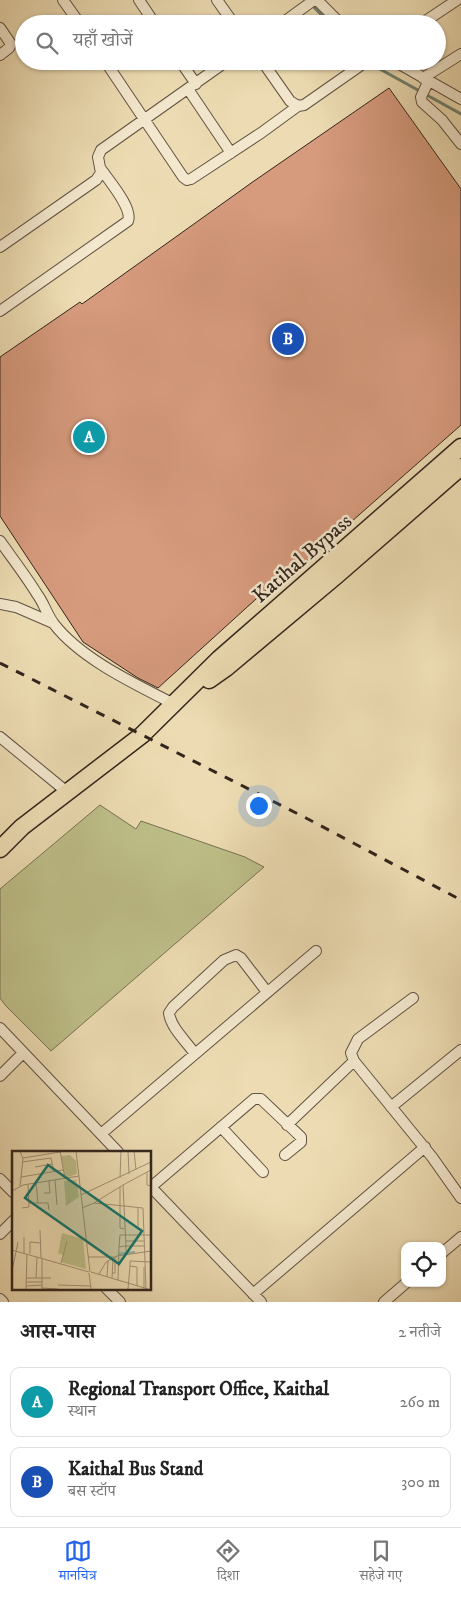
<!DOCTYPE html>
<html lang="hi">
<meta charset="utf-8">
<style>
body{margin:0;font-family:"IM FELL DW Pica","Noto Serif Devanagari",serif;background:#f6f6f6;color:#222}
.controls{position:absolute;right:15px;bottom:15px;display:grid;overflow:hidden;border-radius:10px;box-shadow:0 1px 4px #0004}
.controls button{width:45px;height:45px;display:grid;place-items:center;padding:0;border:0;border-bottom:1px solid #e0e0e0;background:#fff;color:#222;font:25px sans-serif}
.you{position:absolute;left:258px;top:805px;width:18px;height:18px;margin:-12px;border:4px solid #fff;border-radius:50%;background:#1a73e8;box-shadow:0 0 0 8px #1a73e833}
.badge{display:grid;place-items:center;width:32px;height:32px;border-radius:50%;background:#2563eb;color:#fff;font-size:16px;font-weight:700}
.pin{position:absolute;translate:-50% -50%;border:2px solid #fff;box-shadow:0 1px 5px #0006}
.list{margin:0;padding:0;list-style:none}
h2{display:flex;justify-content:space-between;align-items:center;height:65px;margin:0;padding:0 20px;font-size:21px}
h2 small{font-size:16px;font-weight:400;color:#767676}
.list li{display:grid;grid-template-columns:32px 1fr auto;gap:15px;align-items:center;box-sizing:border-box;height:70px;margin:0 10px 10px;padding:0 10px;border:1px solid #e0e0e0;border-radius:10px}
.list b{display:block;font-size:19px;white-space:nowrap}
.list p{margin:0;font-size:16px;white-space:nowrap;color:#767676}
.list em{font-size:16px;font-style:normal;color:#767676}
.icon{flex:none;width:28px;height:28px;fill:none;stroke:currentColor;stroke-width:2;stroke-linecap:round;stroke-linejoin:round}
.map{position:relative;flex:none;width:461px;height:1302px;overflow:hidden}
.search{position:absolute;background:#fff;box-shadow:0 1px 4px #0004;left:15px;right:15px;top:15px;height:55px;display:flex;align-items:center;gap:12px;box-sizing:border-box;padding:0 18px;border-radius:28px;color:#767676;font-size:19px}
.sheet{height:225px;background:#fff}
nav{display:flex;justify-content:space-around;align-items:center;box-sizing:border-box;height:70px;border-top:1px solid #e0e0e0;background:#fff;font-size:14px;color:#767676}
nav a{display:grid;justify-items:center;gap:2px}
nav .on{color:#2563eb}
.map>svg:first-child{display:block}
.green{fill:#bebf89;stroke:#787253}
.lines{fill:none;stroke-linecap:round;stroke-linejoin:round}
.stream{stroke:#70806f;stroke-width:3}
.building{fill:#d69a7d;stroke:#32251d}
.minor-casing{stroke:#615342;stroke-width:12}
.primary-casing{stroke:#32251d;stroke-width:19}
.minor{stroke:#f3e8ce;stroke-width:10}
.primary{stroke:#eddcb3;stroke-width:16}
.rail{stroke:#32251d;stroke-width:3;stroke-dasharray:9 9;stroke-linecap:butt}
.labels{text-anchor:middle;stroke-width:5;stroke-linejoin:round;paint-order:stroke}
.street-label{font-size:21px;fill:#32251d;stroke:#f3e8ce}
.inset-river{fill:none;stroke:#9abca6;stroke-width:2.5}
.inset-road{fill:none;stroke:#a29377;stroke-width:1}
.view{fill:#0f766e;fill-opacity:0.15;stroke:#0f766e;stroke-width:2.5}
.inset-edge{fill:none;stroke:#32251d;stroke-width:2.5}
</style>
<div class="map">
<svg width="461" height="1302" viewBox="0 0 461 1302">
<rect width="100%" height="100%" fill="#eddcb3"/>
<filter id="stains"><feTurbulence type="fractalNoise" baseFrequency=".004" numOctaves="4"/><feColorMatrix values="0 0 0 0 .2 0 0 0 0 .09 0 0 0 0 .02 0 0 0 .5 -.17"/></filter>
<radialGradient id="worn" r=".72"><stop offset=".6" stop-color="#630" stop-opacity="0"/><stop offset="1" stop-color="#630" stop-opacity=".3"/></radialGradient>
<!-- green -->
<path class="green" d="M100,805L136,829L141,821L245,857L264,867L51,1051L6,1006L0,998V889Z"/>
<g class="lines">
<!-- stream -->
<path class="stream" d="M311,4L330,24
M369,63L461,114"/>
</g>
<!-- building -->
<path class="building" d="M389,88L461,189V425L292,574L288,570L158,688L138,678L83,642L0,516V357L80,302L82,304L254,181Z"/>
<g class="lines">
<defs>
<path id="minor" d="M63,0L80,24
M139,0L155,24
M217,0L234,24
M317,0L341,24
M281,24L314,0
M421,24L457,0
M0,28L11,44L9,48L0,55
M105,61L183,177L187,180L191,179L261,133L298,106
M180,61L196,84
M262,61L290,101L298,106L304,105L367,61
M394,61L461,99
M423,78L461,54
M428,82L421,97L422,102L442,120L461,144
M188,89L231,153
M0,247L96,180L101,173L98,157L101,150L227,61
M0,311L128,221C133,208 109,181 101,169
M0,541C12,558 26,576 37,594C44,603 47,615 54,624C81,659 135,684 174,704
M0,604L16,607L53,623
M0,737L67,792
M413,998L358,1039L351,1053L354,1061L432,1157L461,1198
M0,1028L118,1152
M195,1054C186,1041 171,1028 169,1013L173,1007L224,960L236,955L241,958L267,992
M0,1076L23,1053
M391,1107L461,1050
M287,1125L354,1061
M221,1127L263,1172
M101,1134L316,951
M0,1179L14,1193
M150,1186L261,1302
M151,1187L254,1099H261L301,1137V1142L285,1155
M0,1234L14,1220
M442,1253L461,1237
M106,1288L120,1302
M253,1294L425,1147
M0,1299L3,1302
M384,1302L406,1283"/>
<path id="primary" d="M209,680L226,668L337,575L461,467
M0,849L22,827L142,735L219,659L461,447"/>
</defs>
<!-- minor casing -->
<use href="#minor" class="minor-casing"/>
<!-- primary casing -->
<use href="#primary" class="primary-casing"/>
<!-- minor -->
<use href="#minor" class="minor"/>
<!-- primary -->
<use href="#primary" class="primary"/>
<!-- rail -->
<path class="rail" d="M0,663L306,818L461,900"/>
</g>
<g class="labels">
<!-- street labels -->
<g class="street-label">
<text transform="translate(302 558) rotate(-41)" y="7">Katihal Bypass</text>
</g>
</g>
<!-- overview -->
<g transform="translate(12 1151)">
<rect width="139" height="139" fill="#eddcb3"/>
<path d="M58,4L64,10L65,23L53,27L49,5ZM64,29L67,46L54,55L52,30ZM50,82L71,88L74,118L49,111L51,104L46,102Z" fill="#bebf89"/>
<path class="inset-river" d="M107,103L123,101"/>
<path class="inset-road" d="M48,0L53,28M64,0L78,121M116,0L117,23M122,0L124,19M11,7L48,1M10,11L39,7L42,21M23,16L40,13M135,21V34L139,35M9,26L51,19M108,27L109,0M43,29L45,54M24,32L26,52M111,34L139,19M8,35L11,8L8,0M108,36V77L112,78M0,40L11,34L67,25M32,42H38L37,30M69,44L139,11M17,52H36L37,59M82,52L111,34L112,55L131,57L134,138M10,57L17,56L16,34M70,57L82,52L112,55L114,95L107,96L106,129M126,57V78H130M28,79L29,107M114,90H133M107,96L108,84H139M0,99L77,121M12,102V86M18,103V91L28,92M114,103V95H133M76,106H102M49,112L55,90M118,115V110L139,111M0,120L6,91M79,121L136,138M77,122L79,138M100,122H103V106M87,123L94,111L105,105L139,100M95,126L96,110M14,127H39M24,127L25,106M100,127L101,108M14,131H30M46,134L79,135M14,135L30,134M30,137L46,138M14,138L15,103M30,138V108M116,138L118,115L125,116V135M132,138V116"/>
<path class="view" d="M36,14L130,80L107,113L13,47Z"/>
<rect width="139" height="139" class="inset-edge"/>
</g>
<rect width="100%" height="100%" filter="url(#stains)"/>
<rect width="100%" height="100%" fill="url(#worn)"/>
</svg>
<div class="controls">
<button><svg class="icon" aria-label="locate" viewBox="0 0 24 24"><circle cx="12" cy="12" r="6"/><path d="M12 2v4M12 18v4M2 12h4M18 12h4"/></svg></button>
</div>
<div class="you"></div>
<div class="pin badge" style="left:89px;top:437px;background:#0f9aa8">A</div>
<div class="pin badge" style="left:288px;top:339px;background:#1a4fb4">B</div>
<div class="search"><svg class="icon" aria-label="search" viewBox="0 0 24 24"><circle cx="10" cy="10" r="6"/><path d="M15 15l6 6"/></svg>यहाँ खोजें</div>
</div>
<section class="sheet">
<h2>आस-पास<small>2 नतीजे</small></h2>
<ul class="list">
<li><span class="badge" style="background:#0f9aa8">A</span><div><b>Regional Transport Office, Kaithal</b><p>स्थान</p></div><em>260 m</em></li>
<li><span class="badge" style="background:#1a4fb4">B</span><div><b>Kaithal Bus Stand</b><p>बस स्टॉप</p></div><em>300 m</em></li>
</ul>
</section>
<nav>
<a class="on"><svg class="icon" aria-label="map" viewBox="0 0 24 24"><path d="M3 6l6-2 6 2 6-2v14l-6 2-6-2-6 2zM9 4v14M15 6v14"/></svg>मानचित्र</a>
<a><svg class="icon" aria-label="directions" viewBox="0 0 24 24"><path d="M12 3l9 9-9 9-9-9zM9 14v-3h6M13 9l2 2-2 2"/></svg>दिशा</a>
<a><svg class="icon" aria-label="saved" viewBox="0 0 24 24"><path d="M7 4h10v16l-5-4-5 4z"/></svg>सहेजे गए</a>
</nav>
